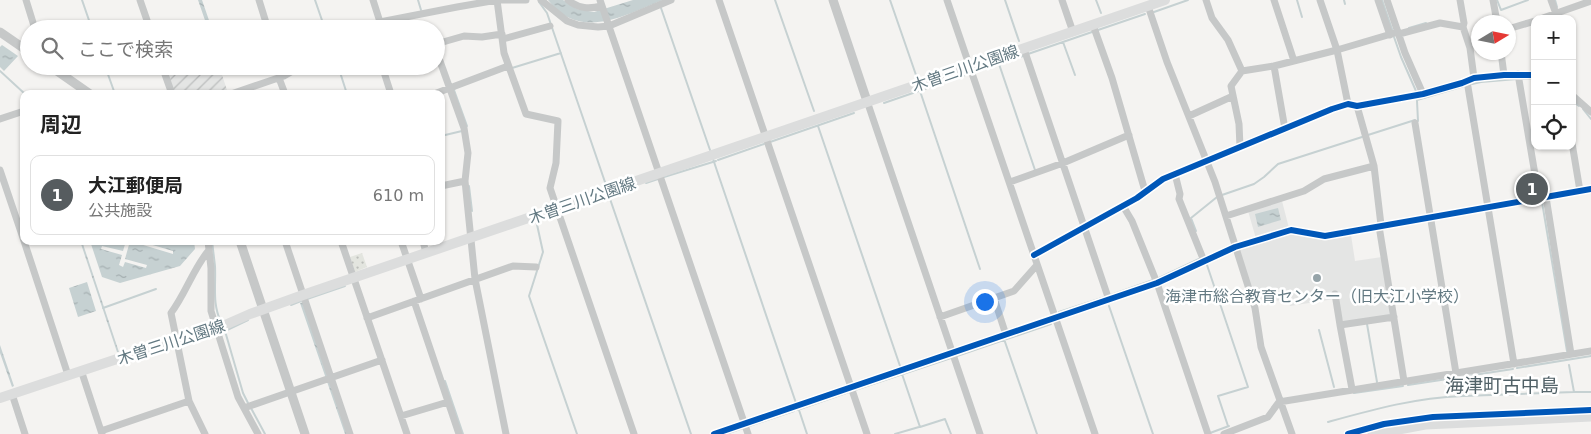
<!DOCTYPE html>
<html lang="ja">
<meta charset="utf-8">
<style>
body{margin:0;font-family:"DejaVu Sans","Noto Sans JP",sans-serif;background:#f2f2f2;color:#222}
.controls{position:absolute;right:15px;top:15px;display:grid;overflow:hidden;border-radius:10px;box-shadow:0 1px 4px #0004}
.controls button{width:45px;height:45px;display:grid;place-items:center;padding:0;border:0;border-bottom:1px solid #e0e0e0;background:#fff;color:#222;font:25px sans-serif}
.compass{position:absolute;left:1471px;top:15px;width:45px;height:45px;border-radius:50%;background:#fff;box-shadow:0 1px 4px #0004;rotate:80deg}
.you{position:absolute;left:984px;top:301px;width:18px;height:18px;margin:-12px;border:4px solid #fff;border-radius:50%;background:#1a73e8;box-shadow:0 0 0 8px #1a73e833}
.badge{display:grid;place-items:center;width:32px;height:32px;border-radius:50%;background:#565c5f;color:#fff;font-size:16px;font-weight:700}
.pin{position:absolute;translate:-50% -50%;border:2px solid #fff;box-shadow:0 1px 5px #0006}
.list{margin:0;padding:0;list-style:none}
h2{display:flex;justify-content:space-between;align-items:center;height:65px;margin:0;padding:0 20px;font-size:21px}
h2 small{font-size:16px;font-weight:400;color:#767676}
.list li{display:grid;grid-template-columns:32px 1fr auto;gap:15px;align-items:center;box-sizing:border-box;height:80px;margin:0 10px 10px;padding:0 10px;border:1px solid #e0e0e0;border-radius:10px}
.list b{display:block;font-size:19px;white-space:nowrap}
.list p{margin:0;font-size:16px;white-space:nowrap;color:#767676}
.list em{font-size:16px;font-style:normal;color:#767676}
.icon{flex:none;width:28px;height:28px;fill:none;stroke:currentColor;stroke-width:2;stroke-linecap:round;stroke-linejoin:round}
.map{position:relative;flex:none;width:1591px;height:434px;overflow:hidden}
.search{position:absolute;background:#fff;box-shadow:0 1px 4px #0004;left:20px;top:20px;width:425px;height:55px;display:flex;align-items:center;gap:12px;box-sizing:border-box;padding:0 18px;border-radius:28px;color:#767676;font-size:19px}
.panel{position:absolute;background:#fff;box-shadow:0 1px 4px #0004;left:20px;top:90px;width:425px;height:155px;border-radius:10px}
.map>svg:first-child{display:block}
.built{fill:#e4e5e4}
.industrial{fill:url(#industrial-furrows)}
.grass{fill:url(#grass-dots)}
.water{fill:url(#water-ripples)}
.pier{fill:#f4f3f1}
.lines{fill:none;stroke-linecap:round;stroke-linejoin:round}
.stream{stroke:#c6d1d2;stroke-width:2}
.minor{stroke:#c6c8c8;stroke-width:7}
.tertiary{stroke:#c6c8c8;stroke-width:9}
.secondary{stroke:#dcdddd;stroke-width:10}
.primary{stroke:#dcdddd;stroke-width:11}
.cycleway-casing{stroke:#fff;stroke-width:9}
.cycleway{stroke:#0057b8;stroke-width:6}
.poi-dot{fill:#96a4a9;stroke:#fff;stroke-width:2}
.labels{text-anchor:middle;stroke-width:5;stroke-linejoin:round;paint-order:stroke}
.street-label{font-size:16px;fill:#637982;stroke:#fff}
.poi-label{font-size:16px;fill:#637982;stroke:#fff}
.quarter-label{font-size:19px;fill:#516167;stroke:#fff}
</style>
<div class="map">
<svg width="1591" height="434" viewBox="0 0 1591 434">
<defs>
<pattern id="industrial-furrows" width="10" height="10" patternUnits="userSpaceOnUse" patternTransform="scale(1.25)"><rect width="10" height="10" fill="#e4e5e4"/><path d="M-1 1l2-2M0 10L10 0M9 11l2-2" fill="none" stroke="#bcbebe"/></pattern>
<pattern id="grass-dots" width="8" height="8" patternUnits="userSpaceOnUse" patternTransform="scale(1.25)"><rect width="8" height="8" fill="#e3e5df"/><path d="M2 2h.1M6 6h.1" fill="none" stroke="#bcbeba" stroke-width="1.8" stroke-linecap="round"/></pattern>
<pattern id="water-ripples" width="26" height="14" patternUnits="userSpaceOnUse" patternTransform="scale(1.25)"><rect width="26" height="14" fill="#c6d1d2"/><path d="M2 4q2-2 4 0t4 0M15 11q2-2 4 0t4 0" fill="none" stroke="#a4aeb0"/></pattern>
</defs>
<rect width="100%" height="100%" fill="#f4f3f1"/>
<!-- built -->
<path class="built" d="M1282,201L1290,232L1329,239L1351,235L1355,261L1382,257L1390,316L1344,323L1334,299L1290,306L1288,299L1255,304L1239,251L1242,247L1257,242L1248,211Z"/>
<!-- industrial -->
<path class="industrial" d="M165,66H219L227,90L224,94H175Z"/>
<!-- grass -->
<path class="grass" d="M362,253L367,267L355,272L350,257Z"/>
<!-- water -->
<path class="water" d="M198,0H202L212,29H208Z
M548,0H563L577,9L594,12L633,0H663C625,15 580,42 548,0Z
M2,45L18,56L4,71L0,67V47Z
M1278,208L1281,220L1258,227L1255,214Z
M80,241H82L119,352H117Z
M90,241H194L195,249L180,266L120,283L102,277Z
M87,282L96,311L78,317L69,288Z
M304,302L348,434H345L300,303Z
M0,345L14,386L12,387L0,353Z"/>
<!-- pier -->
<path class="pier" d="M126,241H139L173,251V254L130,241L125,259L147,265L146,268L125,262L123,267L119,265L122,255L101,249L102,246L123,251Z"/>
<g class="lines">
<!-- stream -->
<path class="stream" d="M82,0L92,29
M315,0L325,29
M418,0L421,10
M775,0L814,111
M890,0L916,75
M1005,0L1019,41
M1096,0L1101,13
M1297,0L1302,17
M1344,0L1345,4
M1382,0L1393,32
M1497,0L1501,10L1528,0
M1555,0L1557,7
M539,2L547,13L606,185
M661,8L710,150
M1154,12L1188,0
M1409,28L1426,23
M1098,30L1145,14
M1394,37L1401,57L1416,91
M1063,42L1075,75
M1028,54L1092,32
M999,64L1035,170
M105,66L115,94
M338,66L347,94
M512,68L561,53
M0,71L25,94
M975,72L1023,56
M1521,79H1535
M1472,84L1481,82L1517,79
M455,88L454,90L467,126
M920,91L980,269
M1417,100L1464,86
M1417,101L1418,121
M1572,101L1579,106
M884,103L968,74
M1583,109L1591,119
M818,126L900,366
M1368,135L1415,120
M441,136L462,131
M770,142L854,113
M713,159L796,403
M718,160L764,144
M664,177L716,161
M646,183L658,179
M469,186L472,211
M1222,195L1254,184L1264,177L1278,164L1362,137
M609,196L691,434
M1542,202L1567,351
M536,220L543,252L529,296L577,434
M1196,231L1191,218L1217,197
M212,241C213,249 214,258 215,266C216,285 212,304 221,322
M1207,265L1248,387L1218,396L1228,426
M1159,278L1199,259
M1111,295L1153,280
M307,299L345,286
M291,305L301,301
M1109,306L1153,434
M103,308L156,289
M1059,312L1105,297
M1367,324L1377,382
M1319,330L1334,387
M1004,339L1037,434
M957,356L1051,324
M1517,368L1591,356
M902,374L920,427L945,419L951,434
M445,381L463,434
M1408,385L1513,369
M855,390L951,358
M1574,392H1591
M1354,393L1403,386
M1463,396L1574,392L1569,365
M248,403L243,393L225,331L248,320
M251,408L265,434
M797,410L849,392
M799,410L807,434
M1328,422C1375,409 1414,398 1463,396L1460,377
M749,426L794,411
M1210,433L1229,426
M726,434L743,428
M895,434L919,427"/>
<!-- minor -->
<path class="minor" d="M26,0L35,29
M140,0L150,29
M259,0L268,29
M373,0L380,22
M497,0L504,53L526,114L558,121L556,163L550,188L634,434
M541,0L567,21L578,25L598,27L609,26L671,0
M568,0C579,9 589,9 602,6
M600,0L748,434
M719,0L867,434
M947,0L1095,434
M1062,0L1073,32
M1206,0L1212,18L1228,40L1242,71L1274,66L1285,129
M1274,0L1294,61
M1320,0L1337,50L1348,104
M1378,0L1390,35
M1387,0L1405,53L1423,94
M1460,0L1464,23L1463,27
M1493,0L1497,22
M1551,0L1558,19
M1148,6L1167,62L1215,182L1255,308L1261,347L1292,434
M1540,19L1591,1
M1093,25L1112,78L1145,191
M368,29L380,22L457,7L497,0H526
M1508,29L1535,21
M1399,34L1440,23L1463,27L1470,48L1474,78
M503,39L550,26
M436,44L464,36L482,37L502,34
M1024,49L1109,300
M436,50L464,128L468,153L465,181L475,279L506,434
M1501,52L1504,75
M162,66L172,94
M281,66L284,76
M382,66L391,94
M1274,66L1337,50L1398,32
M1518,74L1539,198
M279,78L285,94
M1467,81L1514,364
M231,94L284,76L301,66
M434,94L508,66
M1572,95L1591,112
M867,101L980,434
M1357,106L1374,166L1381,225
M1189,116L1233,96
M0,119L24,111
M1415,123L1456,373
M1572,143L1580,191
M1240,147L1239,124L1231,86L1242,71
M0,170L24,241
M1175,174L1180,194L1179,199L1204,261
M1010,182L1063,163L1129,135
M441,186L465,181
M1546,197L1571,354
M1123,206L1132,221L1157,283L1208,434
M1226,216L1304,191L1324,179L1374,166
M1379,226L1404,381
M24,241L68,375
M208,241L211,268V311L238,397L258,434
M285,241L350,434
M341,241L407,434
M401,241L421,299
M423,241L426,253
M1034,255L1137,198L1163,179L1332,109L1348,104L1357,106L1423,94L1462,83L1474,78L1504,75H1535
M1335,294L1340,325
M994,298L1006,335
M414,301L459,434
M940,317L1014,291L1037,265
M367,318L513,266L536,267
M81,370L102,434
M1352,389L1340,325L1394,317
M12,394L25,434
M244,408L382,360
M401,416L448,402
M101,431L189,401
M205,434L189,401L171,313C186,293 193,269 209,250
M714,434L1157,283L1235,247L1291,230L1325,236L1591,189
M1224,434L1268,417L1279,402L1591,351"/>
<!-- tertiary -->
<path class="tertiary" d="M833,0L867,101
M0,32L29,52
M50,66L90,94
M240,241L305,434"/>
<!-- secondary -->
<path class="secondary" d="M0,398L129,355L200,336L250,314L303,295L1165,0"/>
<!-- primary -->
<path class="primary" d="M1373,434L1425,424L1591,416"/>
<defs>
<path id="cycleway" d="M1034,255L1137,198L1163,179L1332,109L1348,104L1357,106L1423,94L1462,83L1474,78L1504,75H1535
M714,434L1157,283L1235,247L1291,230L1325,236L1591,189
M1348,434L1384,424L1433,417L1591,410"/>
</defs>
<!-- cycleway casing -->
<use href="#cycleway" class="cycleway-casing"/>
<!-- cycleway -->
<use href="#cycleway" class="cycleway"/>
</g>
<!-- markers -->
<circle class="poi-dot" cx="1317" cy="278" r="5"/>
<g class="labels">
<!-- street labels -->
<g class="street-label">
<text transform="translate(965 68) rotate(-19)" y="6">木曽三川公園線</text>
<text transform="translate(582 200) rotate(-19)" y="6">木曽三川公園線</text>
<text transform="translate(171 342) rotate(-18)" y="6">木曽三川公園線</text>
</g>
<!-- poi labels -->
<g class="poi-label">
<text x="1317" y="302">海津市総合教育センター（旧大江小学校）</text>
</g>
<!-- quarter labels -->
<g class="quarter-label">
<text x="1502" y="392">海津町古中島</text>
</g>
</g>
</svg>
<div class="controls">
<button>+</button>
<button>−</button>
<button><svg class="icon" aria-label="locate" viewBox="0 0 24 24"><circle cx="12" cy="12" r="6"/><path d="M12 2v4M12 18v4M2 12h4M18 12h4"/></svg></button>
</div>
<svg class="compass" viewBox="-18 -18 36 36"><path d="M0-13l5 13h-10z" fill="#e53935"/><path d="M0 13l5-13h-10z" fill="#767676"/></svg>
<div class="you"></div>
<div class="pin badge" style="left:1532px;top:189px">1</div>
<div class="search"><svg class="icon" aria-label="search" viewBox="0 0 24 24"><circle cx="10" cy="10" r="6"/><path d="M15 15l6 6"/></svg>ここで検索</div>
<section class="panel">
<h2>周辺<small></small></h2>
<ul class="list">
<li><span class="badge">1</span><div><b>大江郵便局</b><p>公共施設</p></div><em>610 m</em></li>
</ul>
</section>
</div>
